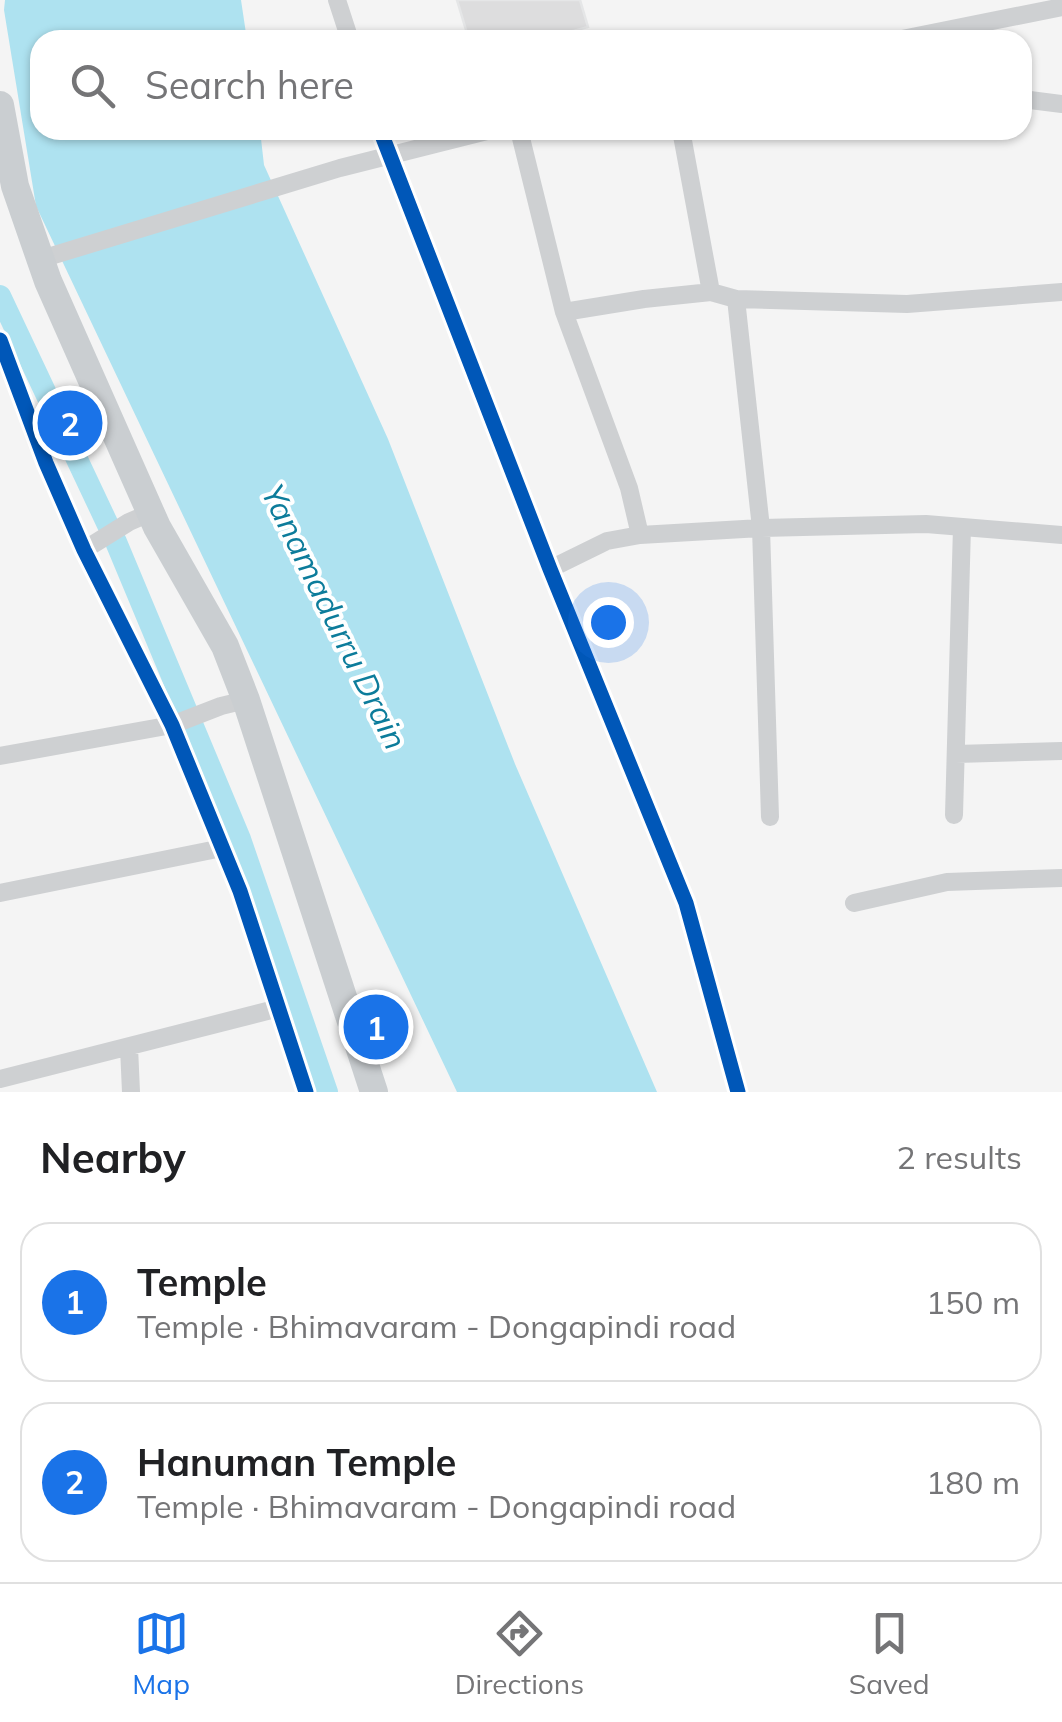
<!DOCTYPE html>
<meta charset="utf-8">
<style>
body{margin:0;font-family:Mulish,sans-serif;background:#f6f6f6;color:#202124}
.you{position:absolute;left:608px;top:622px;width:35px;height:35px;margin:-25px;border:8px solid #fff;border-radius:50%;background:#1a73e8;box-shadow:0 0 0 15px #1a73e833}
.badge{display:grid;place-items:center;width:65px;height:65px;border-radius:50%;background:#1a73e8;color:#fff;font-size:32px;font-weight:700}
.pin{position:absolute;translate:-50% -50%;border:5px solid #fff;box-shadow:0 2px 10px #0006}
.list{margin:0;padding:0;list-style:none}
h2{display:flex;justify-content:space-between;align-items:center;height:130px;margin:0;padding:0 40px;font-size:42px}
h2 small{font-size:32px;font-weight:400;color:#757577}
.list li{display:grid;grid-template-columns:65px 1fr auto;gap:30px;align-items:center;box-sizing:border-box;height:160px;margin:0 20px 20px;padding:0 20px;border:2px solid #e0e0e0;border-radius:30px}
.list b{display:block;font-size:38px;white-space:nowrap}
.list p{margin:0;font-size:32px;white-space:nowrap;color:#757577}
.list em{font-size:32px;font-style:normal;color:#757577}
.icon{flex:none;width:55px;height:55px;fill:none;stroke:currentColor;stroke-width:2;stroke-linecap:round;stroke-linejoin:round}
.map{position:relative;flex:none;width:1062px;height:1092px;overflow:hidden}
.search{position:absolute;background:#fff;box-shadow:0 2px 8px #0004;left:30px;right:30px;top:30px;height:110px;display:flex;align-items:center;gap:25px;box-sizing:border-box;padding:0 35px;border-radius:30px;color:#757577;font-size:38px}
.sheet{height:490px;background:#fff}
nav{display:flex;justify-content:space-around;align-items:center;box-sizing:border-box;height:140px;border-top:2px solid #e0e0e0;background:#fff;font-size:28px;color:#757577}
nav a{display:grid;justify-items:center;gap:5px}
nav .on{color:#1a73e8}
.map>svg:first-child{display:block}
.water{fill:#aee2f0}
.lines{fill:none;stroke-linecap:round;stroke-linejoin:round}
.canal{stroke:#aee2f0;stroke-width:22}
.building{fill:#ddddde;stroke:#e5e6e7;stroke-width:2.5}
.minor{stroke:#ced0d2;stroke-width:18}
.primary{stroke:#caced1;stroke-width:28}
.cycleway-casing{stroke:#fff;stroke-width:21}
.cycleway{stroke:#0057b8;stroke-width:15}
.labels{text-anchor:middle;stroke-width:8;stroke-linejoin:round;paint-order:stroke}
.water-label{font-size:32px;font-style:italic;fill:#0c7c9b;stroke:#fff}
</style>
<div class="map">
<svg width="1062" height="1092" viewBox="0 0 1062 1092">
<rect width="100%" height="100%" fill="#f4f4f4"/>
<!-- water -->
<path class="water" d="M5,0H241L247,40H40V130H260L264,165L388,439L515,764L657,1092H457L36,206L4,10Z"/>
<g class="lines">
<!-- canal -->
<path class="canal" d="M0,296L116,542L240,839L327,1092"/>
</g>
<!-- building -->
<path class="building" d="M457,0H580L588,27L566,33L568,40H469Z"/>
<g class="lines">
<!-- minor -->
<path class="minor" d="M337,0L350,40
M897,40L1062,7
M1022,99L1062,104
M380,130L550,569L686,903L738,1092
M519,130L564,312L629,488L640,535
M681,130L711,292
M41,259L340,168L491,130
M736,299L761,528L770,817
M564,312L644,299L711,292L736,299L907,304L1062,292
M0,340L46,463L84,550L172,725L240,891L306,1092
M84,550L129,522L150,513
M550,569L607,541L640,535L761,528L926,524L1062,535
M956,754L1062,751
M0,756L172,725L221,706L246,700
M954,815L962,527
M0,893L222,848
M854,903L947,882L1062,878
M129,1047L131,1092
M0,1079L279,1008"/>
<!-- primary -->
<path class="primary" d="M0,105L15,186L48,281L157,527L225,646L246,700L374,1092"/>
<defs>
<path id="cycleway" d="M380,130L550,569L686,903L738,1092
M0,340L46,463L84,550L172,725L240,891L306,1092"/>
</defs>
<!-- cycleway casing -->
<use href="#cycleway" class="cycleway-casing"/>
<!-- cycleway -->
<use href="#cycleway" class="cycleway"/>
</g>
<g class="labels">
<!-- water labels -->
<g class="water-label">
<text transform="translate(334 617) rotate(64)" y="11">Yanamadurru Drain</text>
</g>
</g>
</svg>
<div class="you"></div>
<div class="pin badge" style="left:376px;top:1027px">1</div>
<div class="pin badge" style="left:70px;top:423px">2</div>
<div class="search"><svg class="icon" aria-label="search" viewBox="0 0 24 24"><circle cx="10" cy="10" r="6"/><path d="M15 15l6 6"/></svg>Search here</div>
</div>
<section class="sheet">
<h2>Nearby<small>2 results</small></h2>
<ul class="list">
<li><span class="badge">1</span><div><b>Temple</b><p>Temple · Bhimavaram - Dongapindi road</p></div><em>150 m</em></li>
<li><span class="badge">2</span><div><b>Hanuman Temple</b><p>Temple · Bhimavaram - Dongapindi road</p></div><em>180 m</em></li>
</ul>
</section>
<nav>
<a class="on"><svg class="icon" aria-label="map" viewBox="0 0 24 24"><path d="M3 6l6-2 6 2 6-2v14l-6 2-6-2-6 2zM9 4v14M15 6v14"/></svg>Map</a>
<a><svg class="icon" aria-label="directions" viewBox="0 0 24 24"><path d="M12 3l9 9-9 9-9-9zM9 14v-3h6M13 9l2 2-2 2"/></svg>Directions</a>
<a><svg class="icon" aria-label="saved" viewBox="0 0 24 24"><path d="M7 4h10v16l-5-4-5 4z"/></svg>Saved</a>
</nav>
